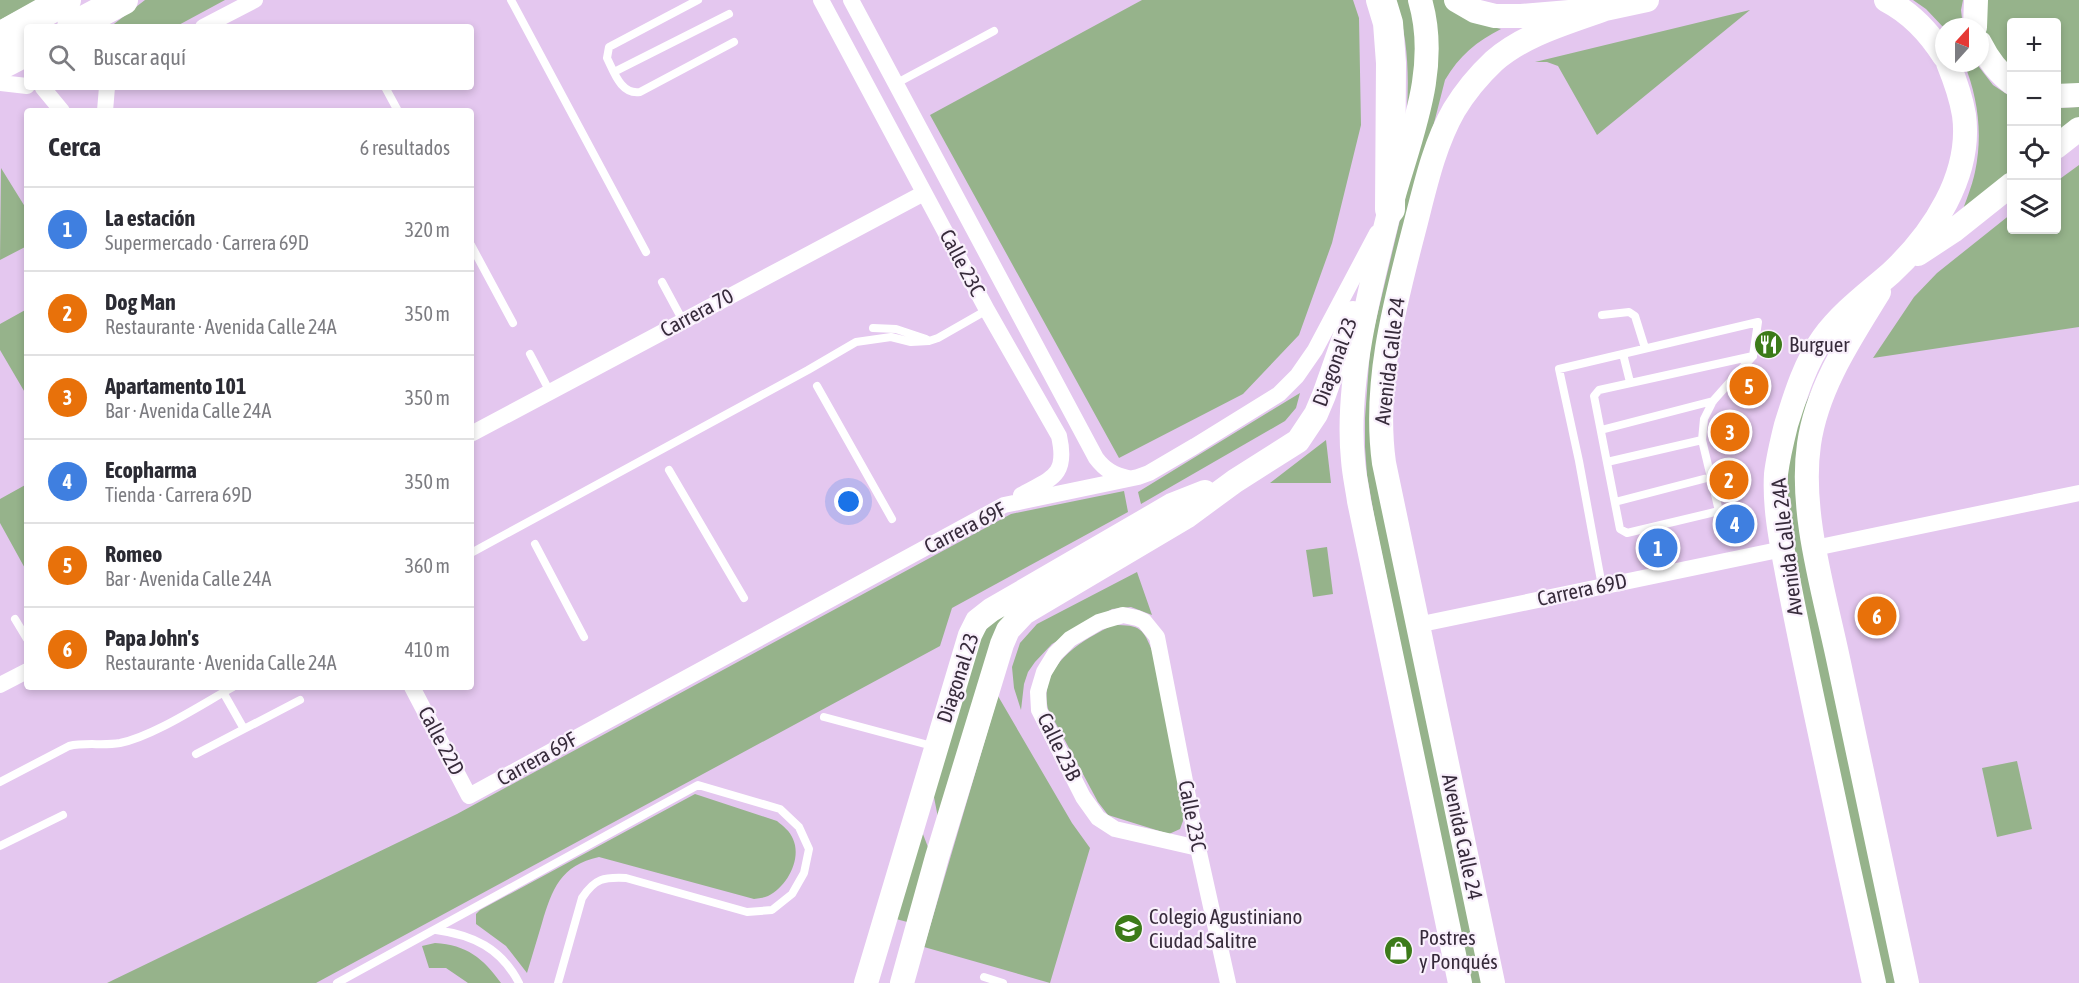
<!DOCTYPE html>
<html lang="es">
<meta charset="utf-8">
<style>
body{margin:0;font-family:"Asap Condensed",sans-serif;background:#f2f2f3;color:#2b2b33}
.controls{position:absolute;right:18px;top:18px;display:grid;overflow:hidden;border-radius:6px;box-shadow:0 3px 9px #0003}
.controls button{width:54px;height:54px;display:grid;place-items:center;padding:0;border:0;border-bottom:2px solid #e1e1e2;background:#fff;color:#2b2b33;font:30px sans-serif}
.compass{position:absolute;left:1935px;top:18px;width:54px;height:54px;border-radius:50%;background:#fff;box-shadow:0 3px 9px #0003;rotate:21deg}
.you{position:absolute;left:849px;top:502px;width:21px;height:21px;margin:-15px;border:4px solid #fff;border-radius:50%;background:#1a73e8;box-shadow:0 0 0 9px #1a73e833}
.badge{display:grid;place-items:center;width:39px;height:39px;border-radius:50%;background:#7c3aed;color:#fff;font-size:20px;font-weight:700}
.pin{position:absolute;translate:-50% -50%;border:3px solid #fff;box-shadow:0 2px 6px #0006}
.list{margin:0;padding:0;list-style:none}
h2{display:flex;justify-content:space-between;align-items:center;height:78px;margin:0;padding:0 24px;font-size:26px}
h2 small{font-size:20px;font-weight:400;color:#7c7c81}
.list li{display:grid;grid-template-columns:39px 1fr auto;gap:18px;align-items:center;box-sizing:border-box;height:84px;padding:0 24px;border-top:2px solid #e1e1e2}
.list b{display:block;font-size:22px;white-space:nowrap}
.list p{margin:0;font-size:20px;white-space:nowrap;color:#7c7c81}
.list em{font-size:20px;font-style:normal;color:#7c7c81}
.icon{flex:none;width:33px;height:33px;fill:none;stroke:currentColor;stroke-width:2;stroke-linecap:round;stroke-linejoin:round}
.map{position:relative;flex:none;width:2079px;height:983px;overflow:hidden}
.search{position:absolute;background:#fff;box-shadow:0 3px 9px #0003;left:24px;top:24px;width:450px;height:66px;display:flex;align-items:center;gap:15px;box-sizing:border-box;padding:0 21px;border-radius:6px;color:#7c7c81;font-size:22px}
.panel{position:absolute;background:#fff;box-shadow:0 3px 9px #0003;left:24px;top:108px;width:450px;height:582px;border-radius:6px}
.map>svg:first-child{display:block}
.green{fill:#96b38b}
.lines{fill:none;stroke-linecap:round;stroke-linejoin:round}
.lane{stroke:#fff;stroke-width:8}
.street{stroke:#fff;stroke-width:16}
.secondary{stroke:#fff;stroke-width:24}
.highway{stroke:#fff;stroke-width:30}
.labels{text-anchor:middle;stroke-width:4.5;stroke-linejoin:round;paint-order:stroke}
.street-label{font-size:21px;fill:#372b3b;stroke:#f9f0fc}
.poi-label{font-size:21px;fill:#372b3b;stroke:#f9f0fc;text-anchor:start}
</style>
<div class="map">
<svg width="2079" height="983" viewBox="0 0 2079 983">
<rect width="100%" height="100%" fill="#e4c7ef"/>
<!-- green -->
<path class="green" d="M0,0H37L0,20Z
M145,0H225L175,27H110Z
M1142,0H1353L1359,18L1361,125L1332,243L1299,335L1243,394L1119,458L930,115Z
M1395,0H1410L1421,52L1407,110C1409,74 1408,34 1395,0Z
M1428,0H1445L1476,23L1501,29C1477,41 1459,56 1445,80L1420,178L1373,414L1484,983H1471L1375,521L1367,475L1365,447V418L1369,363L1371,341L1424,119Z
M1913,0H1963L1961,10L1963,27L1944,28L1926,9Z
M1986,0H2079V85L2057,88L2056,22H2012L2011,73L1996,53L1985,32Z
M1750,10L1597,135L1558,66L1547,62H1535Z
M1964,63H1976L1993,85L2011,97V174L1961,216C1965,202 1972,187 1975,172C1983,134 1978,98 1964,63Z
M2079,107V118L2056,137V108Z
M2079,165V327L1873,358L1914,297L1937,273L2011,214L2012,230H2056L2057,181Z
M1,168L27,210V246L0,260Z
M27,309V396L0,350V324Z
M1822,368L1801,453L1897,983H1883L1803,605L1786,504L1787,463L1796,424Z
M1300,393L1296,408L1285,421L1141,504L1138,492Z
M1326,440L1331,483H1270Z
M27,484V572L0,523V499Z
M1124,491L1128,512L952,608L940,646L316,983H107L457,814L1011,514Z
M1327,547L1333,594L1313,597L1306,550Z
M1137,572L1152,615L1131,607L1112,609L1052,644L1035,662L1028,672L1024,684L1021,710L1014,688L1012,667L1020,643L1037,624Z
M1004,613L1011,618L940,828L933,792L981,636L992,622Z
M1113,625C1141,625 1143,628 1153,653L1183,807V821L1180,829L1169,834L1108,815L1098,802L1048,709C1038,666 1080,641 1113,625Z
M998,696L1072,823L1090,848L1050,983L924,947Z
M2017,761L2032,829L1997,837L1982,768Z
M695,794L777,821C783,826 790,831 793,839C802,859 787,887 768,896C764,898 759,898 754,899L599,857C561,865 552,889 542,923C537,940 532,956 527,973L506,946L476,924V914L480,910Z
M921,829L931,855L911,923L896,919Z
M435,943C467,945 483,958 501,983H468L446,968H429L422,946Z"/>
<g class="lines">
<!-- lane -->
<path class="lane" d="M511,0L646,252
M698,0L609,47L607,58C614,72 621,95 640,92L734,42
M614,72L729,14
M897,83L994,31
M385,87L398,111
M471,245L513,323
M662,282L683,321
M1602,315L1629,312L1635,316L1645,348
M873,328L896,329L926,339
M530,354L550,392
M1623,354L1630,382
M817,386L892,519
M1601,430L1713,401
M1607,462L1702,440
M669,470L744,598
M1615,502L1711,477
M535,544L584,637
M471,553L808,370L856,342L891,337L911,342L929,341L938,338L987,310
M1602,586L1579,461L1559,369L1758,322L1753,356L1713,401L1704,419L1702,440L1719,511L1627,533L1620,529L1594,396L1599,390L1753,356
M15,619L27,639
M223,692L244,729
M824,717L936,747
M196,754L300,700
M0,782L69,746C86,742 103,746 120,743C154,736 202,704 233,687
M0,846L63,815
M436,930C473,935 501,948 519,983
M984,977L1003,983
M337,983L698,785L780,809L799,827L809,849L804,873L792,894L772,910L747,912L626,878C604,877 595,878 582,898L558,983"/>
<!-- street -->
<path class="street" d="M821,0L987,310L1059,436C1068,476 1052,478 1021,495
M851,0L1096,458C1105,470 1114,475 1128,478
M203,27L255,0
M0,83L27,86
M43,88L62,111
M105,111L107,87
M471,434L924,193
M1815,548L2079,493
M1417,625L1783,549
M0,685L27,671
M412,687L469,796L1004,505L1138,477L1149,473L1195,446L1279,394L1297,376L1315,350L1377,233
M1198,848L1115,829L1098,818L1083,797L1039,710L1038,692L1044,672L1055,654L1070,639L1099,622L1123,615L1137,618L1144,621L1157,637L1198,848L1228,983"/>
<!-- secondary -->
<path class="secondary" d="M1420,0C1441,71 1408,141 1390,209C1371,284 1345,382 1353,460C1354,474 1357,487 1359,501L1460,983
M1456,0L1475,11L1495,16H1521L1605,9L1647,0
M1886,0C1911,13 1929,32 1944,56
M1975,27L1976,0
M1980,43C1988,59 1997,72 2012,83
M2056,96L2079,95
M2056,147L2079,129
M1918,254L1953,231L2012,184
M1879,292C1850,339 1817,388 1809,444C1799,513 1825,595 1839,663C1862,770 1884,876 1907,983
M866,983L970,635L977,621L991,610L1172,505L1205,492
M902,983L937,857L1002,644L1008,630L1024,613L1186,517L1235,481L1298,441L1316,414L1324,395L1353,313
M1493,983L1384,463C1373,383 1395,303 1415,226C1425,187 1434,145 1454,110C1465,92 1479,75 1494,61C1525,34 1567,23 1605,9
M1874,983C1854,894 1835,804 1816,715C1806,668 1796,621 1787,573C1781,541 1774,507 1776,474C1778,458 1782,441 1786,425C1795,396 1805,363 1823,338C1842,312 1867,294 1891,273C1933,234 1972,175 1964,115C1961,97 1955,80 1948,63"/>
<!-- highway -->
<path class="highway" d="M1381,0L1388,23L1391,63L1390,209
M72,27L123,0
M0,37L66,0
M0,65L27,51"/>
</g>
<!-- icons -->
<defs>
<symbol id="restaurant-disc" viewBox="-11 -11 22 22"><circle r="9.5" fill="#3c7b19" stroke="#f9f0fc"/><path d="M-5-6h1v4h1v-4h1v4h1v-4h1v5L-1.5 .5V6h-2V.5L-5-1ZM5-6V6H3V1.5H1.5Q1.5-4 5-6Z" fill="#fff"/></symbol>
<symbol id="school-disc" viewBox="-11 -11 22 22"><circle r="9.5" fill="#3c7b19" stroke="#f9f0fc"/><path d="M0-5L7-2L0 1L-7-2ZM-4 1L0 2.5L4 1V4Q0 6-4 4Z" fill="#fff"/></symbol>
<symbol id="shop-disc" viewBox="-11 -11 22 22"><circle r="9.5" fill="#3c7b19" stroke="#f9f0fc"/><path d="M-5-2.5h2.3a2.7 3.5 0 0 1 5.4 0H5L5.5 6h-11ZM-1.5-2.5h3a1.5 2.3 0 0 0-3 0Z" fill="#fff"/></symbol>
</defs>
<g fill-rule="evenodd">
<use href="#restaurant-disc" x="1752" y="328" width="33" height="33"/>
<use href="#school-disc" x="1112" y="912" width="33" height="33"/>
<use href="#shop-disc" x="1382" y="934" width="33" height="33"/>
</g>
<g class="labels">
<!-- street labels -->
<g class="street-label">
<text transform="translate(962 263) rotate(62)" y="7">Calle 23C</text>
<text transform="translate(697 313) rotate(-28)" y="7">Carrera 70</text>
<text transform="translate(1390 361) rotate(-83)" y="7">Avenida Calle 24</text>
<text transform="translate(1335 362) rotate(-70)" y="7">Diagonal 23</text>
<text transform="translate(965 528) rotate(-27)" y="7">Carrera 69F</text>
<text transform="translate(1787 547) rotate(-97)" y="7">Avenida Calle 24A</text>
<text transform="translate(1582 590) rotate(-12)" y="7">Carrera 69D</text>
<text transform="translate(958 678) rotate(-72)" y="7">Diagonal 23</text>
<text transform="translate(441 741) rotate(62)" y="7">Calle 22D</text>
<text transform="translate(1059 747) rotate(64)" y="7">Calle 23B</text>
<text transform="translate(537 759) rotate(-29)" y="7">Carrera 69F</text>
<text transform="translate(1192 816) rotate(79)" y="7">Calle 23C</text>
<text transform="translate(1462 837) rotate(78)" y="7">Avenida Calle 24</text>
</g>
<!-- poi labels -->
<g class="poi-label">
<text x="1789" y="352">Burguer</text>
<text x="1149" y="924">Colegio Agustiniano<tspan x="1149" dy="24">Ciudad Salitre</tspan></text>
<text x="1419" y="945">Postres<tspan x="1419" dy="24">y Ponqués</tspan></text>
</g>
</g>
</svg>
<div class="controls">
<button>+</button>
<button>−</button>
<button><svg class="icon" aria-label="locate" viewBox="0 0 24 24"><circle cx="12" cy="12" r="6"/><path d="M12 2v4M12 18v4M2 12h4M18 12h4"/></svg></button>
<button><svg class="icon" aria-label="layers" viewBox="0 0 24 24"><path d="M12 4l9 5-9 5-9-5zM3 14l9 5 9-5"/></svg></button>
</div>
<svg class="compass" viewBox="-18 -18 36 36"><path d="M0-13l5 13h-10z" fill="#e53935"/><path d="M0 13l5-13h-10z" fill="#7c7c81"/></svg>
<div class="you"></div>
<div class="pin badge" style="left:1658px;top:548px;background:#3f7fe0">1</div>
<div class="pin badge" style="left:1729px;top:480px;background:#e8710a">2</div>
<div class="pin badge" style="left:1730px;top:432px;background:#e8710a">3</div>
<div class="pin badge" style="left:1735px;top:524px;background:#3f7fe0">4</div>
<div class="pin badge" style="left:1749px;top:386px;background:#e8710a">5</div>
<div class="pin badge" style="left:1877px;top:616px;background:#e8710a">6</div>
<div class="search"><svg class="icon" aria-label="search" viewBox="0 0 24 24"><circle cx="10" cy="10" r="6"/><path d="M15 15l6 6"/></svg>Buscar aquí</div>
<section class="panel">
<h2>Cerca<small>6 resultados</small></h2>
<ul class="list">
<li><span class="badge" style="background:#3f7fe0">1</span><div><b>La estación</b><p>Supermercado · Carrera 69D</p></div><em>320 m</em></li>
<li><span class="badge" style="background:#e8710a">2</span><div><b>Dog Man</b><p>Restaurante · Avenida Calle 24A</p></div><em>350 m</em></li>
<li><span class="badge" style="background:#e8710a">3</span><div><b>Apartamento 101</b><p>Bar · Avenida Calle 24A</p></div><em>350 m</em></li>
<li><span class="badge" style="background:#3f7fe0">4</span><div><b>Ecopharma</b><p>Tienda · Carrera 69D</p></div><em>350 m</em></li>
<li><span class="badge" style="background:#e8710a">5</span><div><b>Romeo</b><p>Bar · Avenida Calle 24A</p></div><em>360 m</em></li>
<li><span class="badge" style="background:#e8710a">6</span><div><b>Papa John's</b><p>Restaurante · Avenida Calle 24A</p></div><em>410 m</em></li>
</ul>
</section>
</div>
